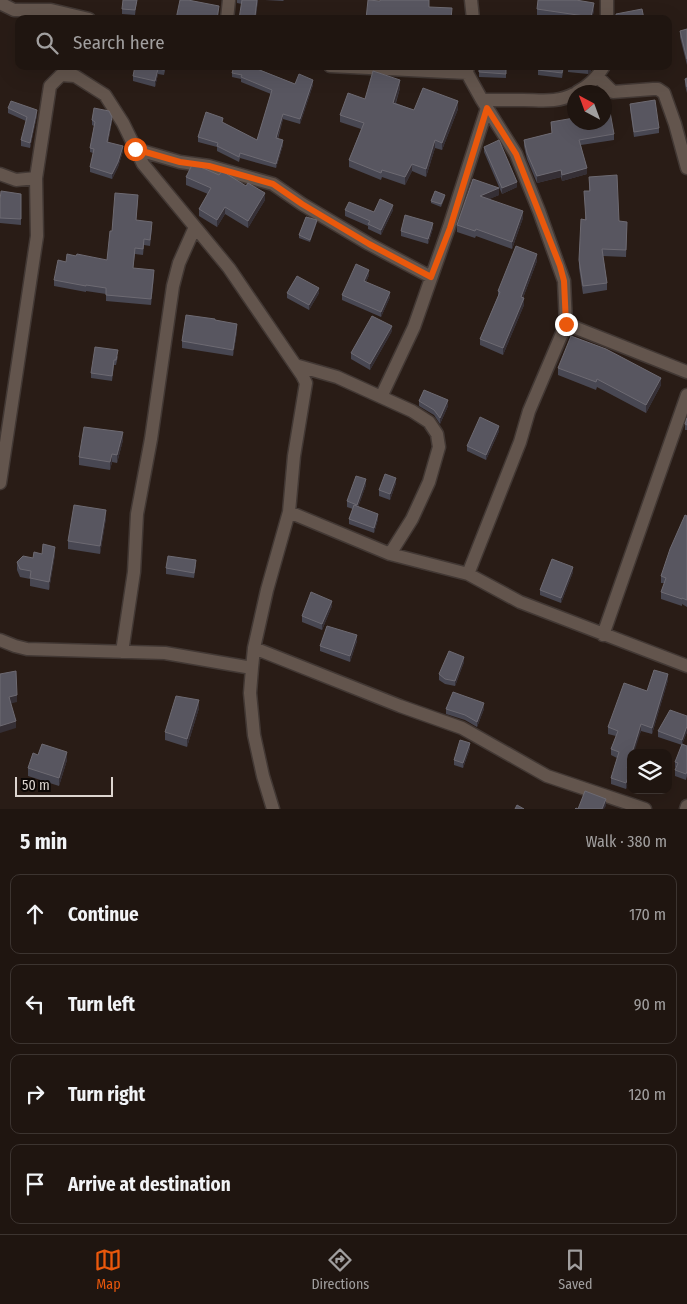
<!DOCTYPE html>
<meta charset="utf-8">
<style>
body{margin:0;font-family:"Fira Sans Condensed",sans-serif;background:#271e19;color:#f1f3f6}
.controls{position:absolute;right:15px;bottom:15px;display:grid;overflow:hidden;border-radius:10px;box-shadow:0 5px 20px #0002}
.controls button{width:45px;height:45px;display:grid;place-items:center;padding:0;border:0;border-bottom:1px solid #3c3430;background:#1f1510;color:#f1f3f6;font:25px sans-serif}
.compass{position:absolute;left:567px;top:85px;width:45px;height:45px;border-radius:50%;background:#1f1510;box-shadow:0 5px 20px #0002;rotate:319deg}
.scale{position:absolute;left:15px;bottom:12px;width:98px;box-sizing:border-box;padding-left:5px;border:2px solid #ddd5d0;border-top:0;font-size:14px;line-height:18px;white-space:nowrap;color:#ddd5d0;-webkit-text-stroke:4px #0d0806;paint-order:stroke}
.stop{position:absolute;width:15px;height:15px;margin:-11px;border:4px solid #ea580c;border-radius:50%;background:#fff}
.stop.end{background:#ea580c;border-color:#fff;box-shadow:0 1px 5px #0008}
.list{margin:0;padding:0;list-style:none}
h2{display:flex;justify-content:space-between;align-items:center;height:65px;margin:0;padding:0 20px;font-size:21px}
h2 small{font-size:16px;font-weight:400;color:#a19f9f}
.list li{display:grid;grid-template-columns:32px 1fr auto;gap:15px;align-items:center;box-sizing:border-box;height:80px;margin:0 10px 10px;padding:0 10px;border:1px solid #3c3430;border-radius:10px}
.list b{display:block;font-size:19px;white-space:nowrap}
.list em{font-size:16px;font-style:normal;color:#a19f9f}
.icon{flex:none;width:28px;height:28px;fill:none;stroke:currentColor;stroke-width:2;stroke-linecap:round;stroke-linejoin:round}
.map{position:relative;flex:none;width:687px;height:809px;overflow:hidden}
.search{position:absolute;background:#1f1510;box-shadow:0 5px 20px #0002;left:15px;right:15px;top:15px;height:55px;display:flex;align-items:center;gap:12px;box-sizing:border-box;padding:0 18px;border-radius:10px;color:#a19f9f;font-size:19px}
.sheet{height:425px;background:#1f1510}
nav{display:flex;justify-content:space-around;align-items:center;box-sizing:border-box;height:70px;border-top:1px solid #3c3430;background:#1f1510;font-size:14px;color:#a19f9f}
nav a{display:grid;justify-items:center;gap:2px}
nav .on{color:#ea580c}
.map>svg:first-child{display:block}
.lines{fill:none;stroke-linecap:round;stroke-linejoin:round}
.minor-casing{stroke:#423834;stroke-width:15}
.minor{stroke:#63554d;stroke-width:12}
.wall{fill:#484752}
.shaded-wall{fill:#352f35}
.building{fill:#585660;stroke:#6d6a72}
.route{stroke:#ea580c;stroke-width:6}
</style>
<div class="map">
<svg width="687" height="809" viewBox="0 0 687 809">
<rect width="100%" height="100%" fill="#291c16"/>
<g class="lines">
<defs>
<path id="minor" d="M471,0L473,19
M607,0V19
M0,3L14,10H51L89,19
M227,19L229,0
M330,66L467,73
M598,77L613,92L653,89H658L664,93L675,124L687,168
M577,92C589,86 597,78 604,66
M482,100C496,100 509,100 523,100C541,100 557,103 574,94
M135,149L180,162L209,166L273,184L302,204L369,244L431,277
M0,174L16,180L36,178
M566,324L687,372
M295,365L337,377L412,411L429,422L437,434L439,447L429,482L412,519L390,554
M381,397L414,327L449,227L487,108
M0,483L37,236L36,178L50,86L61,75L75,76L105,95L123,123L143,164L229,268L302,375L306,383L294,456L289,512L267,590L254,648L252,668L250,693L254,735L263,776L273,809
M289,512L390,554L468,574L520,602L687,666
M468,574L520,442L529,411L566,324L564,281L539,211L516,154L482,100L467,73L468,66
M603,635L687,395
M0,640L15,646L27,649L165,653L252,668
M254,648L400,706L462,728L547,776L645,809
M122,652L134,572L137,514L151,439L173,286L179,263L195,227
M686,809L687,806"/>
</defs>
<!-- minor casing -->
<use href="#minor" class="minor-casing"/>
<!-- minor -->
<use href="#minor" class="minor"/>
</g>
<!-- wall -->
<path class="wall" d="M137,0L135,15L122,14V9Z
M237,0H258L256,16L239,19L242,4L237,3Z
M265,0H284L283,1Z
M537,9L594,10L592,19H548L537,17Z
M687,29V65L680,37V31Z
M166,66L164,75L158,74L155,87L133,81V76Z
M258,66V69L295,84L313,85L300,124L283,119L278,139L283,145L276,168L240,158L239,162L217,151V147L198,142V137L223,123L257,140L271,94L241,82V79L232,77V73Z
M479,66H506V78L479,77Z
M564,66L562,78L538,75V70Z
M568,66H591V71L588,74L568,72Z
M687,78V93L685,85V79Z
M400,88L396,103L414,110L458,109L442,150L435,148L426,177L412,171L405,185L382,177L381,180L349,167V160L361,129L340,122V115L365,99Z
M630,104L659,128V133L634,137L630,109Z
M8,108L37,115L30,148L21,146V140L26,121L8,113Z
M92,120L112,121L108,143L123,151L118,167L112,179L90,172V167L93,153L90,152V148L94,126L92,125Z
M551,122L614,134V140L581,145L587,174L562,181L561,177L537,183L527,159L524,146V140L552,133Z
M484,147L517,187L502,194L484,152Z
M186,177L265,200L248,228L225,214L217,227L199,216V209L208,194L186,185Z
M589,177L619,221L627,229L626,257L603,256L607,283V290L583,294L579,268V260L589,191Z
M473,179L499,195L489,199L523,218L512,249L476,236L475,238L457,232V225Z
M21,194V225L0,223V200Z
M445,197L441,207L431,203V201Z
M138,201L136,220L152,228L150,246L144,245L143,255L135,254L133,268L154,276L151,305L106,301V294L86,291V292L54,286V280L66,262L107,260L112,231Z
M345,210L374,212L393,210L381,235L368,229V226L345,216Z
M317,222L310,242L299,238V235Z
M433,228L428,244L401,236V231Z
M537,261L523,298L524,305L503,355L480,345V339L498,296V291Z
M369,275L366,282L390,297L381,317L342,300V295Z
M287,293H319L309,310L287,298Z
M237,331L233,356L182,348V341Z
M392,331L370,370L351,359V353Z
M118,356L116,365H114L112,381L91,378V373Z
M558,368L661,385L646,413L597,387L596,390L558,375Z
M419,401L448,406L440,424L434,415L419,406Z
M687,418V430H685V424Z
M499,431L486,460L467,451V446Z
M123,440L117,463L112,462L110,470L79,465V457Z
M396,483L390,500L379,496V490Z
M366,485L358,507L378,519L374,533L349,524V519L353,509L347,507V501Z
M687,516V607L682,604V606L661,599V592L664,583H661V576Z
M106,518L100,554L68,549V541Z
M42,554H55L49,590L30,586V579L20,577L17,570V562L33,558Z
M196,565L194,578L166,574V568Z
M573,572L561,603L540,595V590Z
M332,606L322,630L302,622V616Z
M357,641L350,662L320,651V646Z
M464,662L455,686L445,684L439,680V674Z
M668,680L652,734L641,731L631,753V762L628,768L631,775L626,789L611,784V778L617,758L611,755V749L616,736L608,734V727L647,691Z
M199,708L187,747L165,740V732Z
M446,709H484L477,727L465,720L446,714Z
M658,731L687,732L682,744L687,746V776L686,780L675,776V770L676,768L675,767V762L682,745L658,737Z
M470,748L463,768L454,765V760Z
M38,755L67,760L59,786L28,776V768Z"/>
<!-- shaded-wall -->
<path class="shaded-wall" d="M257,0H258L255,19V16Z
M594,3V10L592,19H591Z
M219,6L218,19H217Z
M590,66H591V71L588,74V69Z
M158,69V74L155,87V81Z
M313,80V85L300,124V119Z
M400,80V88L393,110V103Z
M458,101V109L442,150V143Z
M37,110V115L30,148V143Z
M283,114V119L276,143V138Z
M112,117V121L107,147V142Z
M283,140V145L276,168V164Z
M435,140V148L426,177V169Z
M123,146V151L118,167L112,179V174Z
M412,164V171L405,185V177Z
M587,168V174L562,181V175Z
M561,170V177L537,183V176Z
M517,182V187L502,194V188Z
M499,188V195L480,203V196Z
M265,193V200L248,228V221Z
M393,205V210L381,235V230Z
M225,207V214L217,227V220Z
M523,211V218L512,249V242Z
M317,220V222L310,242V240Z
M433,223V228L428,244V239Z
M537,254V261L521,303V297Z
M154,270V276L151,305V299Z
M369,270V275L364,286V281Z
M319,288V293L309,310V305Z
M390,292V297L381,317V312Z
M524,298V305L503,355V348Z
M237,324V331L233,356V350Z
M392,326V331L370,370V364Z
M661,378V385L646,413V405Z
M448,400V406L440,424V418Z
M499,426V431L486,460V455Z
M123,432V440L117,463V455Z
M112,454V462L110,470V462Z
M396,478V483L390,500V494Z
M366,479V485L357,510V505Z
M106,510V518L100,554V546Z
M378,514V519L374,533V528Z
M55,547V554L49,590V582Z
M573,567V572L561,603V598Z
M332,601V606L322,630V624Z
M357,635V641L350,662V656Z
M464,657V662L455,686V681Z
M668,674V680L652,734V728Z
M17,695V702L9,704V697Z
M199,700V708L187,747V739Z
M484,703V709L477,727V722Z
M16,721V728L0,733V726Z
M641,724V731L634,753H632Z
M687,726V732L682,745V740Z
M470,743V748L463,768V763Z
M67,752V760L59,786V778Z
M631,755V762L627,774V768Z
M631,769V775L626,789V783Z
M606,799V806L604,809H602Z"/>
<!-- building -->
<path class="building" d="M123,0H137L135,10L122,9Z
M180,0H188L219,6L217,19H176Z
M242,0H257L255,16L271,19H239Z
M368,0L380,1V0H429V7L452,8L451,19H366Z
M538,0H576L594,3L591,17L537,9Z
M642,9L644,19H616V14Z
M687,29V59L680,31Z
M135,66H165L164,70L158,69L155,81L133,76Z
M234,66H258L257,69L295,84L299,74L313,80L300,119L283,114L276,138L283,140L276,164L240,153L239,157L217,146L218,143L198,137L206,112L223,118L222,122L257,140L272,90L241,77L242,75L232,73Z
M479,66H506V74L479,72Z
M539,66H563L562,73L538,70Z
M568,66H590L588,69L568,67Z
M373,71L400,80L393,103L414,110L423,88L458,101L442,143L435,140L426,169L412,164L405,177L382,170L381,173L349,160L364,123L340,115L348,93L365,99Z
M687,78V87L685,79Z
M655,100L659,128L634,132L630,104Z
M11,101L37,110L30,143L21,140L27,117L8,108Z
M94,108L109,111L112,117L107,142L123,146L118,162L112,174L90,167L94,149L90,148L95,122L92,120Z
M610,112L614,134L579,140L587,168L562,175L561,170L537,176L527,153L524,140L552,133L551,122L574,118V122H604V113Z
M499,140L517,182L502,188L484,147Z
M192,165H196L219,175L222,171L246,186L248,183L265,193L248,221L225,207L217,220L199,209L211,188L186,177Z
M617,175L619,221L627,222L626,250L602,249L607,283L583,286L579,260L581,219L586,220L584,191H590L589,177Z
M473,179L499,188L480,196L523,211L512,242L476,229L475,231L457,225Z
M1,191L21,194V219L0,218V200Z
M435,191L445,195L441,204L431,201Z
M115,193L138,195L136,220L152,222L150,240L144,239L143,249L135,248L133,268L154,270L151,299L106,295V288L86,285V286L54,280L58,260L66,262L67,254L76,256L77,254L107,260L110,231H112Z
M380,199L393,205L381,230L368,224L370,221L345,210L349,202L374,212Z
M405,215L433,223L428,239L401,231Z
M306,217L317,220L310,240L299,235Z
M516,246L537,254L521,297L524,298L503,348L480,339L500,292L498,291Z
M356,264L369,270L364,281L390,292L381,312L342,295Z
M297,276L319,288L309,305L287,293Z
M186,315L215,319V320L237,324L233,350L182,341Z
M372,316L392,326L370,364L351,353Z
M571,336L606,349L661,378L646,405L597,379L596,382L558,368Z
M95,347L118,350L116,360H114L112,376L91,373Z
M424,390L448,400L440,418L434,410L419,401Z
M480,417L499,426L486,455L467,446Z
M687,418V425L685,424Z
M84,427L123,432L117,455L112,454L110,462L79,457Z
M385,474L396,478L390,494L379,490Z
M356,476L366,479L357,505L347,501Z
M74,505L106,510L100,546L68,541Z
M354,505L378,514L374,528L349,519Z
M685,515L687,516V600L682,598V599L661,592L666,578L661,576L670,549Z
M43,544L55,547L49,582L30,578L31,571L20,569L17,562L23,556L33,558L34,552L42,554Z
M168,556L196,560L194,573L166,568Z
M552,559L573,567L561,598L540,590Z
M311,592L332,601L322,624L302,616Z
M327,626L357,635L350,656L320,646Z
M449,651L464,657L455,681L445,679L439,674Z
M654,670L668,674L652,728L641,724L632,753H631V755L627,768L631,769L626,783L611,778L619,752L611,749L618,731L608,727L624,683L647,691Z
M16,671L17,695L9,697L16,721L0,726V674Z
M453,692L484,703L477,722L465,715L446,709Z
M176,696L199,700L187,739L165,732Z
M670,710L687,716V726L682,740L658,731Z
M460,740L470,743L463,763L454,760Z
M42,744L67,752L59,778L28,768L33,753L38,755Z
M682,744L687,746V771L686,774L675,770L678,763L675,762Z
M585,791L606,799L602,809H575L576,808L578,809Z
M517,805L524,809H515Z"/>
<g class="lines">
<!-- route -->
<path class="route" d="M135,149L180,162L209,166L273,184L302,204L369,244L431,277L450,228L487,108L516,154L560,266L564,281L566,324"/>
</g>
</svg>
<div class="controls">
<button><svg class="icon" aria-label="layers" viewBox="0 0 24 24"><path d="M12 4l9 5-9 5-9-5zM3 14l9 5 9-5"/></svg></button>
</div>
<svg class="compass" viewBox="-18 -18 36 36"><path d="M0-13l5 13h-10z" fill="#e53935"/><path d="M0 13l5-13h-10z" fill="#a19f9f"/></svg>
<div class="scale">50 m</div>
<div class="stop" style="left:135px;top:149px"></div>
<div class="stop end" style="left:566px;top:324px"></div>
<div class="search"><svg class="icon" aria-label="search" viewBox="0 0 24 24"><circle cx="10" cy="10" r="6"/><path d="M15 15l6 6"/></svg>Search here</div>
</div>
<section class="sheet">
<h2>5 min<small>Walk · 380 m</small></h2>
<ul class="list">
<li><svg class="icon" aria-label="ahead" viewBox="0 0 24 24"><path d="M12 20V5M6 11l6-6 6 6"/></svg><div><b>Continue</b></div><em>170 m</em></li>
<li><svg class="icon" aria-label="left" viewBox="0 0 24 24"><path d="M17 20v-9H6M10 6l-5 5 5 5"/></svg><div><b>Turn left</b></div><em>90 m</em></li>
<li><svg class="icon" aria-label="right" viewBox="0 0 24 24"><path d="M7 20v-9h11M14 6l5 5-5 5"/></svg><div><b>Turn right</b></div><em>120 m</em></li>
<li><svg class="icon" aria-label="arrive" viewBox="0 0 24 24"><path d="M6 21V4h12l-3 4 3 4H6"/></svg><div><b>Arrive at destination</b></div></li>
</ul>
</section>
<nav>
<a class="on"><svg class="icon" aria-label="map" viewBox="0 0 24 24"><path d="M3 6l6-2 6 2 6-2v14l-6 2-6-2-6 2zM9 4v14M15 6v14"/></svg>Map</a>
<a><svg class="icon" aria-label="directions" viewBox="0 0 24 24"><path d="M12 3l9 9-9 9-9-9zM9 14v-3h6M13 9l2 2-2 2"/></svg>Directions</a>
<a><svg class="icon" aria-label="saved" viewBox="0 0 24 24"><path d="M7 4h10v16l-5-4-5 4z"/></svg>Saved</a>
</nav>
